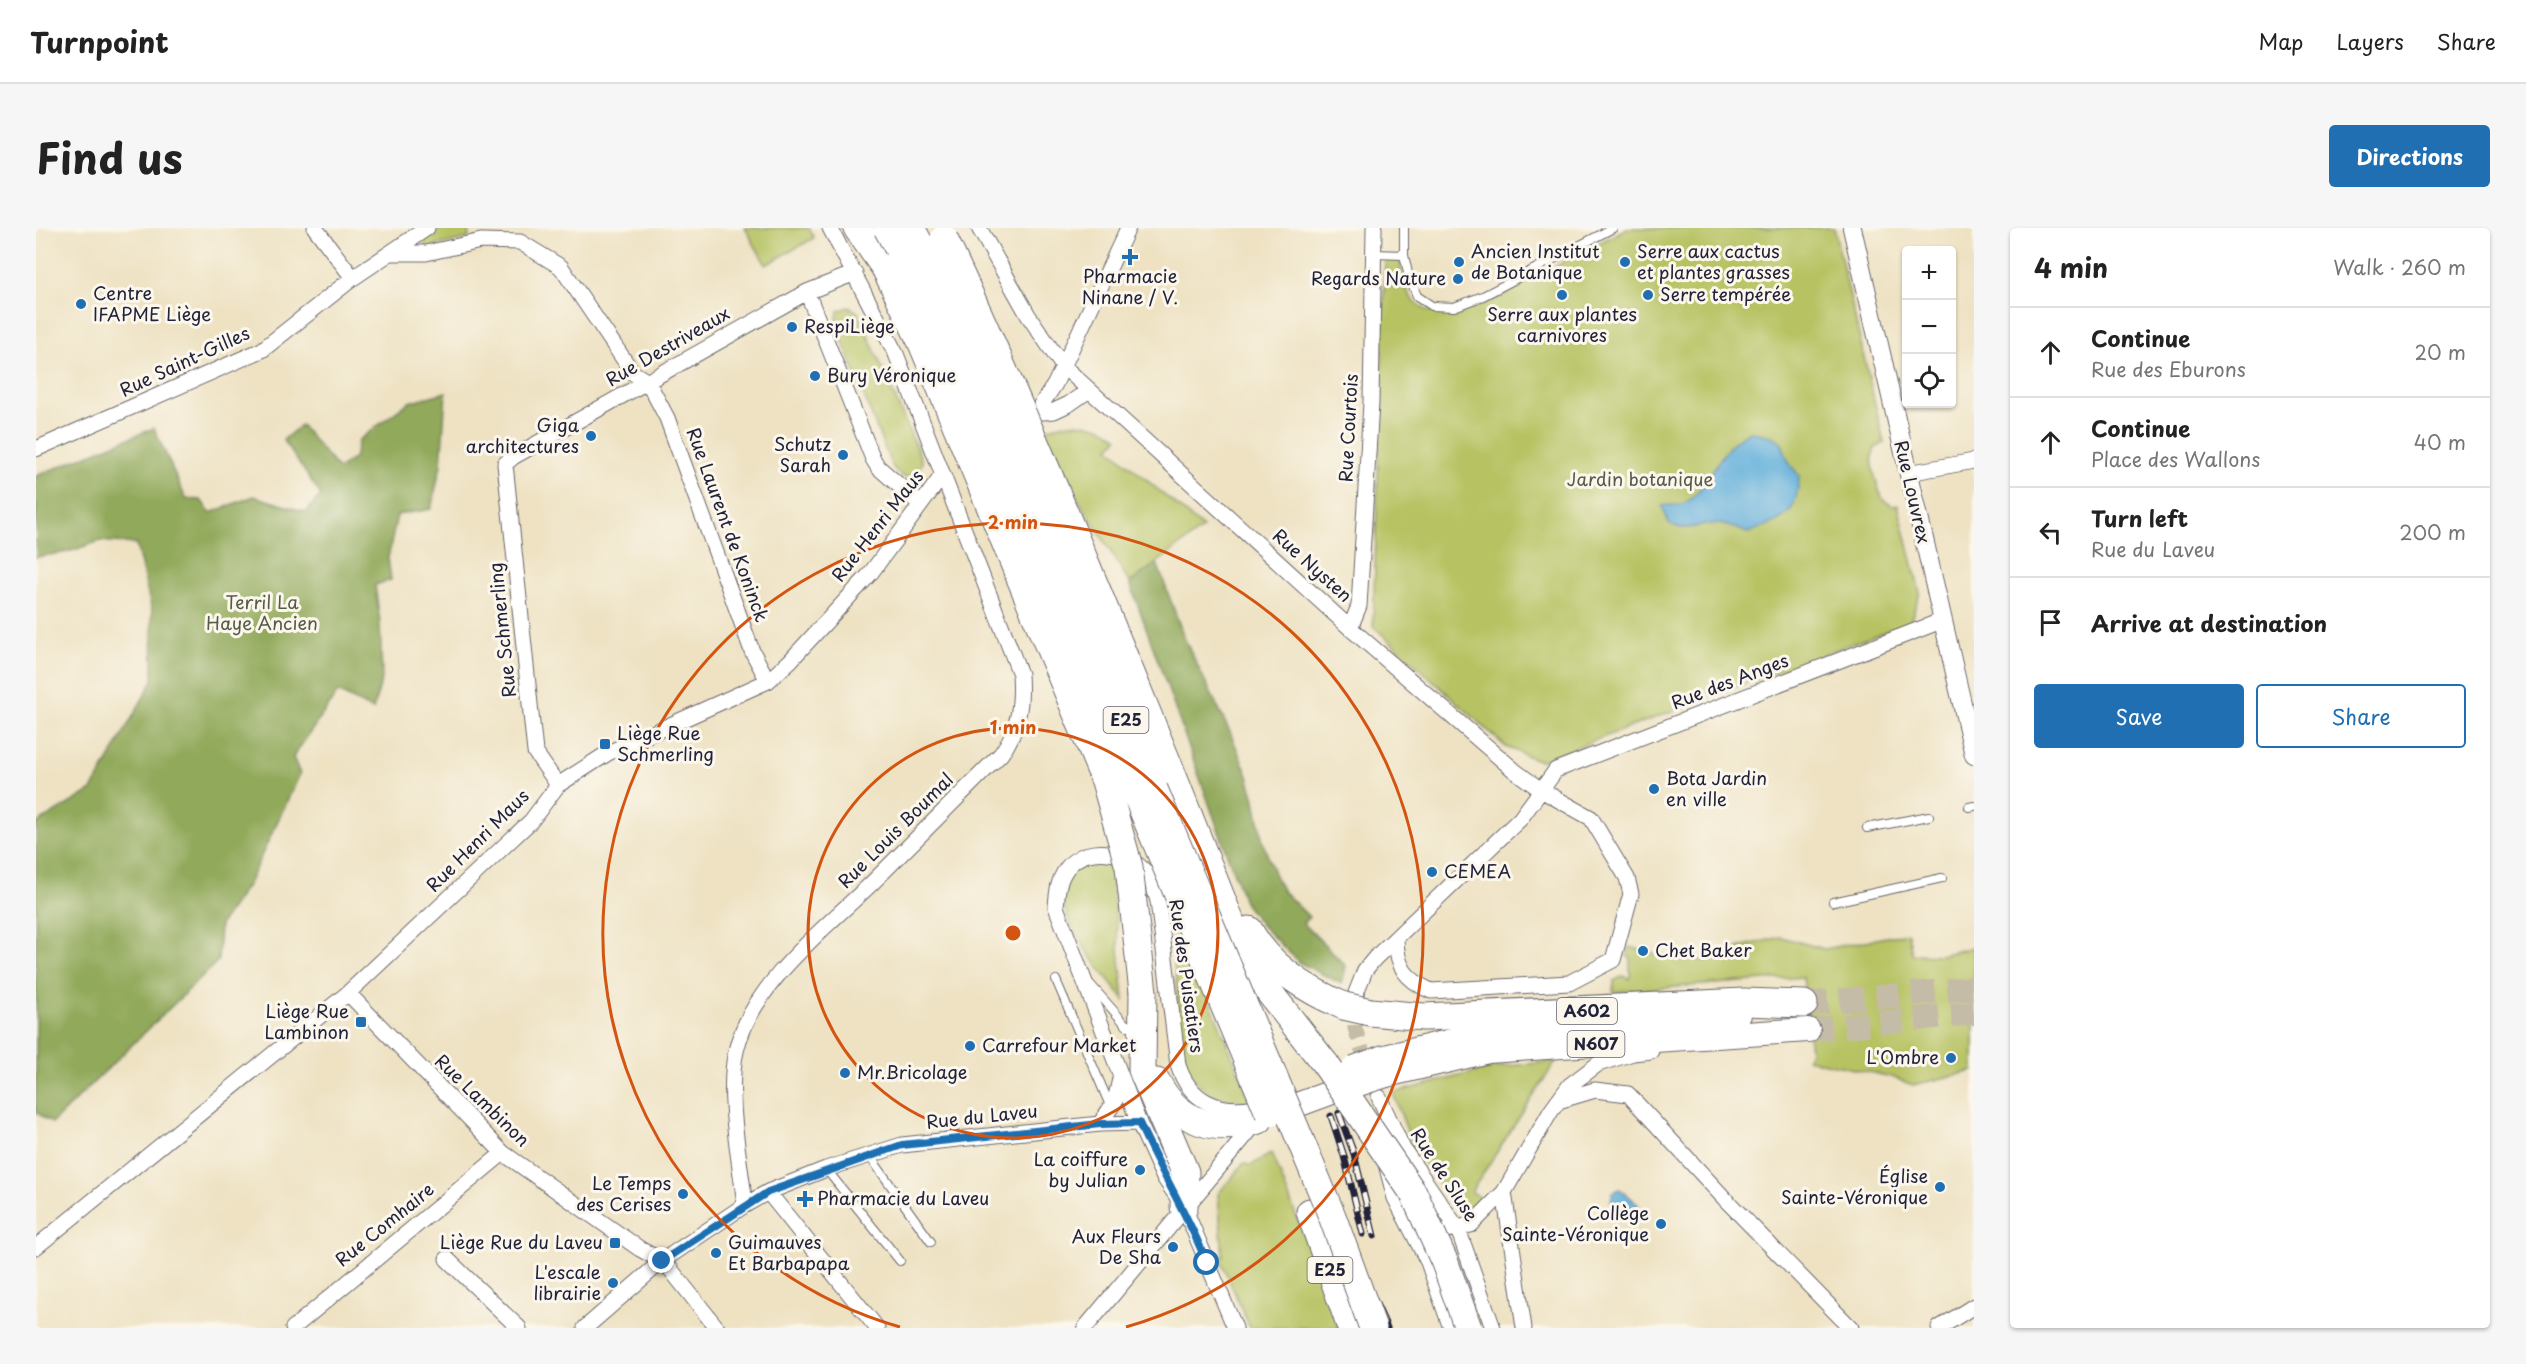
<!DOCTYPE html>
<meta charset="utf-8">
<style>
body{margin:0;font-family:"Playpen Sans",sans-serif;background:#f6f6f6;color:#222}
.controls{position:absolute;right:18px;top:18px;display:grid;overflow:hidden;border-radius:6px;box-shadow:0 2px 4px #0004}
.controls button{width:54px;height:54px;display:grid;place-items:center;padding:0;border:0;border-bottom:2px solid #e0e0e0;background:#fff;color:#222;font:30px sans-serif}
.stop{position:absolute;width:18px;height:18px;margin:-14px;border:4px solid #1f6fb2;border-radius:50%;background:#fff}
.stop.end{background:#1f6fb2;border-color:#fff;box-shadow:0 2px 6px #0008}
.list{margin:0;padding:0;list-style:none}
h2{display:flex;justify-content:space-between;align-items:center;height:78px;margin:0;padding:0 24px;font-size:26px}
h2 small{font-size:20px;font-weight:400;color:#767676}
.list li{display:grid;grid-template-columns:39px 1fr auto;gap:18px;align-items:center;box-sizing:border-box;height:90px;padding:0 24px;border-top:2px solid #e0e0e0}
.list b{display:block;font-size:22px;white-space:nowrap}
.list p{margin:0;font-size:20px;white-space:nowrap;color:#767676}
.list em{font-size:20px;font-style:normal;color:#767676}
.actions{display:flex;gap:12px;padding:18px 24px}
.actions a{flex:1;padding:14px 0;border:2px solid #1f6fb2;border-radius:6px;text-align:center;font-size:21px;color:#1f6fb2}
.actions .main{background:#1f6fb2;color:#fff}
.icon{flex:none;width:33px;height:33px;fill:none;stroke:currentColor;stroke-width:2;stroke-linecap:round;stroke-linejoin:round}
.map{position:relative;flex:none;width:1938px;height:1100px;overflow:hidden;border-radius:6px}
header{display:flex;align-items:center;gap:36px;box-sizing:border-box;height:84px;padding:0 30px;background:#fff;border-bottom:2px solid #e0e0e0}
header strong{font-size:28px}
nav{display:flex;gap:33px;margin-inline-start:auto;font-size:21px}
.intro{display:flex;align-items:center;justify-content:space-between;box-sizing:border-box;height:144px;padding:0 36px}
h1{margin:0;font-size:42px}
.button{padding:15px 27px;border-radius:6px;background:#1f6fb2;color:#fff;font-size:21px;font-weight:700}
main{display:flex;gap:36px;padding:0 36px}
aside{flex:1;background:#fff;border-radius:6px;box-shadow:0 2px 4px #0004}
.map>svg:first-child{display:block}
.green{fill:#b7c364;stroke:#6c7250;stroke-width:1.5}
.forest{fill:#91a95a;stroke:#5a664a;stroke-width:1.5}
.water{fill:#62afdb;stroke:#42688b;stroke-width:1.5}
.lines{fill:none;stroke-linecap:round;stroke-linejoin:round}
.minor-tunnel{stroke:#c5bca8;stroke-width:15;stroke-dasharray:15 8;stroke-linecap:butt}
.trunk-tunnel{stroke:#c5bca8;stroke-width:24;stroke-dasharray:24 12;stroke-linecap:butt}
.service-casing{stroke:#69656b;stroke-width:10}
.minor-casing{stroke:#69656b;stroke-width:17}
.tertiary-casing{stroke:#69656b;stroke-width:20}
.trunk-casing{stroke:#69656b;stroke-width:26}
.motorway-casing{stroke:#69656b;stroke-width:29}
.service{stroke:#fff;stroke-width:8}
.minor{stroke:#fff;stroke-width:15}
.tertiary{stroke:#fff;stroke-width:18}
.trunk{stroke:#fff;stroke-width:24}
.motorway{stroke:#fff;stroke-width:27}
.rail-casing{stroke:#22223b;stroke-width:7}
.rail{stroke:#fbf7ec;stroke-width:4.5;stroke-dasharray:14;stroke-linecap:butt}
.trunk-bridge-casing{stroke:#69656b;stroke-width:26;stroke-linecap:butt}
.motorway-bridge-casing{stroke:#69656b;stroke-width:29;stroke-linecap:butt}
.trunk-bridge{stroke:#fff;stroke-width:24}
.motorway-bridge{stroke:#fff;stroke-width:27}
.route{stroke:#1f6fb2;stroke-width:8}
.ring{fill:none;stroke:#d45411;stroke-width:3}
.poi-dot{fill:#1f6fb2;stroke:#fbf7ec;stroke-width:2}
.labels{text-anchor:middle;stroke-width:6;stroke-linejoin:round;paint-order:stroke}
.shield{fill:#fbf7ec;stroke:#636270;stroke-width:1.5}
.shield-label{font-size:16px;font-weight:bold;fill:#22223b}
.poi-label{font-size:18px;fill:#22223b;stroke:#fbf7ec;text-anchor:start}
.street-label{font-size:18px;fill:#22223b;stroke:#fbf7ec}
.park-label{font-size:18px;fill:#565a49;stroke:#fbf7ec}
.centre{fill:#d45411;stroke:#fbf7ec;stroke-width:3}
.ring-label{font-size:18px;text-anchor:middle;font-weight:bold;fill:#d45411;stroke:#fbf7ec;stroke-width:6;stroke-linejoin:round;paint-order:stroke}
</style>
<header>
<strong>Turnpoint</strong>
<nav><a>Map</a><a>Layers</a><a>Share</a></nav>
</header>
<div class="intro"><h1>Find us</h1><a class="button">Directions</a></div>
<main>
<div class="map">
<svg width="1938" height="1100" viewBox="0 0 1938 1100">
<rect width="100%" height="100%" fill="#fbf7ec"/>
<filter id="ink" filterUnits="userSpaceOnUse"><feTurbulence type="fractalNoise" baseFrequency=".0167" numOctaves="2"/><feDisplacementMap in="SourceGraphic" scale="12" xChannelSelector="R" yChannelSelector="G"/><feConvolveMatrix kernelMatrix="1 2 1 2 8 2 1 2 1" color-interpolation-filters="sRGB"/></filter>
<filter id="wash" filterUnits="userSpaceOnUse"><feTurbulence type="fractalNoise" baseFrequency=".008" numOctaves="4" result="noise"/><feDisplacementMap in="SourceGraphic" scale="24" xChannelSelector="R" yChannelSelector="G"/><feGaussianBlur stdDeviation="1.35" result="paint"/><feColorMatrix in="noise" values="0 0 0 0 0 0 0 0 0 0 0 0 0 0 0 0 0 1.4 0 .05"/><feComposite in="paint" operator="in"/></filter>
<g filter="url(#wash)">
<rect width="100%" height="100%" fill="#eee2c3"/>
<!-- green -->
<path class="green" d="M406,0H432L433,10L390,20L388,13Z
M709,0H773L778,10L730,37Z
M1591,0H1798L1848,215L1839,220C1832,234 1841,258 1847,272L1857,278L1862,277L1884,365L1874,394L1504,533L1470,519L1337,398L1349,30H1364C1370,125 1454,73 1501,48C1531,32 1561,16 1591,0Z
M813,79L822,84L883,225L886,235L878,249C864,251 860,245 854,234L800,97L802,83Z
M1033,195C1053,195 1067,197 1082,210L1073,220L1167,300L1094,355L1000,203Z
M1062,631H1074L1088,772C1062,736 981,654 1062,631Z
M1133,675L1215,873C1183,875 1160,862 1147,832Z
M1872,705L1876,726L1904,727L1938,719V843L1877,857L1856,849L1770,831L1774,823L1767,749L1577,764L1578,753L1587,748L1594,751V730L1591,728L1594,719L1623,727L1669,733L1708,718L1745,709L1788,721Z
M1520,833L1435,964L1447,971L1436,984L1424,986L1377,919L1357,865L1455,840Z
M1236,925L1303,1100H1214L1183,1029H1187L1182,966L1208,935L1214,938Z"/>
<!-- forest -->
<path class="forest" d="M410,164L405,237L395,281L361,287L352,330L355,352L339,357L344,394L346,450L337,482L302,464L257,529L264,546L212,656L184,697L182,733L16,895L0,884V596L56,562L117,452L116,383L100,316L64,313L32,324L0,329V248L118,200L150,271L165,272L174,285L218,268L270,284L285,267L247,212L265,197L302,241L318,230L323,212L373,174Z
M1121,335L1149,412L1194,504L1211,545L1218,567L1227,615L1238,645L1246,662L1273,689L1267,695L1310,738L1306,756L1264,735L1226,698L1209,676L1094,355Z"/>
<!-- water -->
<path class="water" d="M1714,204C1763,209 1737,223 1763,247C1761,290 1749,290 1712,305C1702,301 1691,296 1680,296C1663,295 1649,306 1633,295L1626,278C1634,276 1643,279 1649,275C1676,258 1683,215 1714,204Z
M1584,961L1601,975L1603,982L1596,989L1575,973L1577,964Z"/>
</g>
<g filter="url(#ink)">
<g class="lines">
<!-- minor-tunnel -->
<path class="minor-tunnel" d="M1319,774V800L1333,844"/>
<!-- trunk-tunnel -->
<path class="trunk-tunnel" d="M1768,776L1938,760
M1772,802L1938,785"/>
<defs>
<path id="service" d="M1368,0V27L1372,45L1381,68L1396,78L1418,79L1447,68L1577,0
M1338,26L1368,27
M1933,579L1938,578
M1831,600L1893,588
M1797,674L1906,650
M1020,752L1075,880
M1054,756L1091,798
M833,927L895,1014
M790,941L864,1033"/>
<path id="minor" d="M279,0L317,50
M943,0L992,87L1026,137L1314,400L1479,543L1505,562L1555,590L1591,650L1595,666L1577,732L1533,755L1395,763C1369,751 1361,739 1360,711
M358,25H390L445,13L484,14L525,39L597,145L612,154
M771,64L837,231L842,239L883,275
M612,154L631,190L716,423L732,453
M1001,183L1019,156L1092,0
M997,185L1018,183L1033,176L1053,162
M0,221L226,122L317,50L391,0
M1872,245L1938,233
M1314,400L1323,378L1335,175L1338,0
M522,557L499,524L469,236L477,229L771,64L819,45
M312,765L467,925L604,1021L626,1033L635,1042L681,1100
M1320,765L1329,742L1339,730L1484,591L1520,542L1905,393
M1343,869L1367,921L1422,1001L1457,1100
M1522,873L1559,862L1592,866L1689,971L1815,1100
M1064,896L1079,873L1084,851
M1350,936L1359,970L1392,1034L1415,1100
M732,964L841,1100
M1468,964L1488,1100
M709,977C704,933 690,866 700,823C715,757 789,700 836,655C879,612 922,569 965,526C983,502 986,475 984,446L860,126L794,0
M1411,1002L1435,997L1468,964L1515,883L1534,857L1562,836L1597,825L1615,823
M0,1019L312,765L495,593L522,557L572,525L732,453L754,433L834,346L906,248
M411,1031L483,1100
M257,1100L467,925
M549,1100L626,1033L709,977L732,964L790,941L866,917L1064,896L1103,895
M1049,1100L1220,895
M1199,1100L1148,979L1127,948L1103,895L1020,679C1021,665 1022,652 1031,640C1051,613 1100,624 1114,651C1118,657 1120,666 1122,673L1142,837C1153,872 1182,886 1218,879
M1903,1100L1938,1078"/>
<path id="tertiary" d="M1816,0L1938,527"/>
<path id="trunk" d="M1345,830L1433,809L1703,787
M1350,847L1452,823L1772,802
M1261,877L1299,863"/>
<path id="motorway" d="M821,0L849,40
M1135,543L1204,717L1223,751L1290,837
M1213,702C1233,739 1270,762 1308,778
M1107,764L1106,842L1149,944L1148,979
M1334,784L1388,789L1708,774L1768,776
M1121,854C1142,895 1181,906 1223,892
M1274,984L1315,1100"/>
</defs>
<!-- service casing -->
<use href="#service" class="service-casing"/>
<!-- minor casing -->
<use href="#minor" class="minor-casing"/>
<!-- tertiary casing -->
<use href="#tertiary" class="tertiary-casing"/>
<!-- trunk casing -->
<use href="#trunk" class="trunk-casing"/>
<!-- motorway casing -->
<use href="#motorway" class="motorway-casing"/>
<!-- service -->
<use href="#service" class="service"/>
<!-- minor -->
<use href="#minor" class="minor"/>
<!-- tertiary -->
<use href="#tertiary" class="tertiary"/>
<!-- trunk -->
<use href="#trunk" class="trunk"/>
<!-- motorway -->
<use href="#motorway" class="motorway"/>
<defs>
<path id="rail" d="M1303,885L1318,926L1338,1008
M1295,888L1308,928L1327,1006
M1331,1056L1351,1100"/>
</defs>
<!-- rail casing -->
<use href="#rail" class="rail-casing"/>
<!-- rail -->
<use href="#rail" class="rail"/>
<defs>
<path id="trunk-bridge" d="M1318,840L1345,830
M1322,856L1350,847"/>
<path id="motorway-bridge" d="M851,0L881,55L922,139L1233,885
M875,0L902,49L940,134L1296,988L1337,1100
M908,11C990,185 1062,365 1135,543
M849,40L885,113L1069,553L1093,639L1107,764
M1308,778L1334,784
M1290,837L1378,966L1409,1035L1432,1100"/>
</defs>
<!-- trunk-bridge casing -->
<use href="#trunk-bridge" class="trunk-bridge-casing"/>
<!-- motorway-bridge casing -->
<use href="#motorway-bridge" class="motorway-bridge-casing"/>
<!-- trunk-bridge -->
<use href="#trunk-bridge" class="trunk-bridge"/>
<!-- motorway-bridge -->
<use href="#motorway-bridge" class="motorway-bridge"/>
</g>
</g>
<g class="lines" filter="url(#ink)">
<!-- route -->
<path class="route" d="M626,1033L732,964L866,917L1064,896L1103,895C1125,944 1151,985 1171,1035"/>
</g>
<!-- distance rings -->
<g class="ring">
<circle cx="977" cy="705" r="205"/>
<path d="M864 1099A410 410 0 1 1 1090 1099"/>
</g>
<!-- markers -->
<g class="poi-dot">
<path d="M1091 20h6v6h6v6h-6v6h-6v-6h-6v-6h6z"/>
<circle cx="1423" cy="34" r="6"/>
<circle cx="1589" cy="34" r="6"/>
<circle cx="1422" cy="51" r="6"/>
<circle cx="1526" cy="67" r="6"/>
<circle cx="1612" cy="67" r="6"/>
<circle cx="45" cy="76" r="6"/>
<circle cx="756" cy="99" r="6"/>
<circle cx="779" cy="148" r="6"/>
<circle cx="555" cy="208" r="6"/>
<circle cx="807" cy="227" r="6"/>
<rect x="563" y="510" width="12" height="12" rx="3"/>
<circle cx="1618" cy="561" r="6"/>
<circle cx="1396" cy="644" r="6"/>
<circle cx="1607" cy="723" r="6"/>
<rect x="319" y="788" width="12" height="12" rx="3"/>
<circle cx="934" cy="818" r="6"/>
<circle cx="1915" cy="830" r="6"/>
<circle cx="809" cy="845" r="6"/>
<circle cx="1104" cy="942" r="6"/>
<circle cx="1904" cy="959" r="6"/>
<circle cx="647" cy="966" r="6"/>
<path d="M766 962h6v6h6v6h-6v6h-6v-6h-6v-6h6z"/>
<circle cx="1625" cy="996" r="6"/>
<rect x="573" y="1009" width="12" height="12" rx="3"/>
<circle cx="1137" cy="1019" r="6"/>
<circle cx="680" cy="1025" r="6"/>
<circle cx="577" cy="1055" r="6"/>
</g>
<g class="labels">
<!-- shield labels -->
<g class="shield">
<rect x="1067.5" y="479" width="45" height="26" rx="4.5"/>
<rect x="1521" y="770" width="60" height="26" rx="4.5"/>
<rect x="1531.5" y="803" width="57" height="26" rx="4.5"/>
<rect x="1271.5" y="1029" width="45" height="26" rx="4.5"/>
</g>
<g class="shield-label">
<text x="1090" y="498">E25</text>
<text x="1551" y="789">A602</text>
<text x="1560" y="822">N607</text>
<text x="1294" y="1048">E25</text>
</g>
<!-- poi labels -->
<g class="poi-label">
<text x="1435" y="30">Ancien Institut<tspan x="1435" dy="21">de Botanique</tspan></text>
<text x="1601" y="30">Serre aux cactus<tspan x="1601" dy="21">et plantes grasses</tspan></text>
<text x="1094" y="55" text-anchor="middle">Pharmacie<tspan x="1094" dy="21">Ninane / V.</tspan></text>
<text x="1410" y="57" text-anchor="end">Regards Nature</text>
<text x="57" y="72">Centre<tspan x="57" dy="21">IFAPME Liège</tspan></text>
<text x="1624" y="73">Serre tempérée</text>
<text x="1526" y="93" text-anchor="middle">Serre aux plantes<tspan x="1526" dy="21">carnivores</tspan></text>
<text x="768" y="105">RespiLiège</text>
<text x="791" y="154">Bury Véronique</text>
<text x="543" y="204" text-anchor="end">Giga<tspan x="543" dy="21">architectures</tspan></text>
<text x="795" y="223" text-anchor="end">Schutz<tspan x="795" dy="21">Sarah</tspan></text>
<text x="581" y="512">Liège Rue<tspan x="581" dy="21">Schmerling</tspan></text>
<text x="1630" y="557">Bota Jardin<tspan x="1630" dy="21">en ville</tspan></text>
<text x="1408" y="650">CEMEA</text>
<text x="1619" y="729">Chet Baker</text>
<text x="313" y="790" text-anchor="end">Liège Rue<tspan x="313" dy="21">Lambinon</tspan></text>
<text x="946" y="824">Carrefour Market</text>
<text x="1903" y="836" text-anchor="end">L'Ombre</text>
<text x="821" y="851">Mr.Bricolage</text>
<text x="1092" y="938" text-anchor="end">La coiffure<tspan x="1092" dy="21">by Julian</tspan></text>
<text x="1892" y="955" text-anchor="end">Église<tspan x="1892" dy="21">Sainte-Véronique</tspan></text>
<text x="635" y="962" text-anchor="end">Le Temps<tspan x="635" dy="21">des Cerises</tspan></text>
<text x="781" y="977">Pharmacie du Laveu</text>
<text x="1613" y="992" text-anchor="end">Collège<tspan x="1613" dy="21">Sainte-Véronique</tspan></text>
<text x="1125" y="1015" text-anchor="end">Aux Fleurs<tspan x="1125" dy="21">De Sha</tspan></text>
<text x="567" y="1021" text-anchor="end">Liège Rue du Laveu</text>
<text x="692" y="1021">Guimauves<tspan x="692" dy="21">Et Barbapapa</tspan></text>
<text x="565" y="1051" text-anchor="end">L'escale<tspan x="565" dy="21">librairie</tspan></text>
</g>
<!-- street labels -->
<g class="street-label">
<text transform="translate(632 119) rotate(-30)" y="6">Rue Destriveaux</text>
<text transform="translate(149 134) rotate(-25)" y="6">Rue Saint-Gilles</text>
<text transform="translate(1313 200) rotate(-87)" y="6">Rue Courtois</text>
<text transform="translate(1876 264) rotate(77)" y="6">Rue Louvrex</text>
<text transform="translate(691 297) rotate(70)" y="6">Rue Laurent de Koninck</text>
<text transform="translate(842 298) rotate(-52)" y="6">Rue Henri Maus</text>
<text transform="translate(1276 338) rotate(42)" y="6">Rue Nysten</text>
<text transform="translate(467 402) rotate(-96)" y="6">Rue Schmerling</text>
<text transform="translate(1694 454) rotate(-21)" y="6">Rue des Anges</text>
<text transform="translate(860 603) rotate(-45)" y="6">Rue Louis Boumal</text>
<text transform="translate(442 613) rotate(-45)" y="6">Rue Henri Maus</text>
<text transform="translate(1150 748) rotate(82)" y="6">Rue des Puisatiers</text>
<text transform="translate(446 873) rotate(44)" y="6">Rue Lambinon</text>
<text transform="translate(946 889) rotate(-6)" y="6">Rue du Laveu</text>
<text transform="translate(1408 947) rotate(57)" y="6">Rue de Sluse</text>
<text transform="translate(349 997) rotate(-39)" y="6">Rue Comhaire</text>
</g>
<!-- park labels -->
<g class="park-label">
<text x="1604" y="258">Jardin botanique</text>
<text x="226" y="381">Terril La<tspan x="226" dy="21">Haye Ancien</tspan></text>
</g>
</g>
<circle cx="977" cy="705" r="9" class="centre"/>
<g class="ring-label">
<text x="977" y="301">2 min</text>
<text x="977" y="506">1 min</text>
</g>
</svg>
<div class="controls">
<button>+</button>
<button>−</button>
<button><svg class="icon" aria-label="locate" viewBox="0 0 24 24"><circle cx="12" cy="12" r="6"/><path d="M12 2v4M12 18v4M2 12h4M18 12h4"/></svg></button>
</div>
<div class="stop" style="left:1171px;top:1035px"></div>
<div class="stop end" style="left:626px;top:1033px"></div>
</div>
<aside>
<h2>4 min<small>Walk · 260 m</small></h2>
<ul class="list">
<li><svg class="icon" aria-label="ahead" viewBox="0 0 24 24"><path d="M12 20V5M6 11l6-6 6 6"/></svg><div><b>Continue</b><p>Rue des Eburons</p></div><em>20 m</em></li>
<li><svg class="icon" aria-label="ahead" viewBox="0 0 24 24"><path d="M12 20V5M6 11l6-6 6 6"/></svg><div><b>Continue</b><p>Place des Wallons</p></div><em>40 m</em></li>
<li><svg class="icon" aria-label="left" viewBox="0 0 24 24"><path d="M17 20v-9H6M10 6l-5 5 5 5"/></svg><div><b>Turn left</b><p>Rue du Laveu</p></div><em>200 m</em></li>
<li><svg class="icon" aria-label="arrive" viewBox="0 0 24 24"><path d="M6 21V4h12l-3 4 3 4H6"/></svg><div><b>Arrive at destination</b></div></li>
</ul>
<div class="actions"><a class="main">Save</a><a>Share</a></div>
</aside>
</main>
